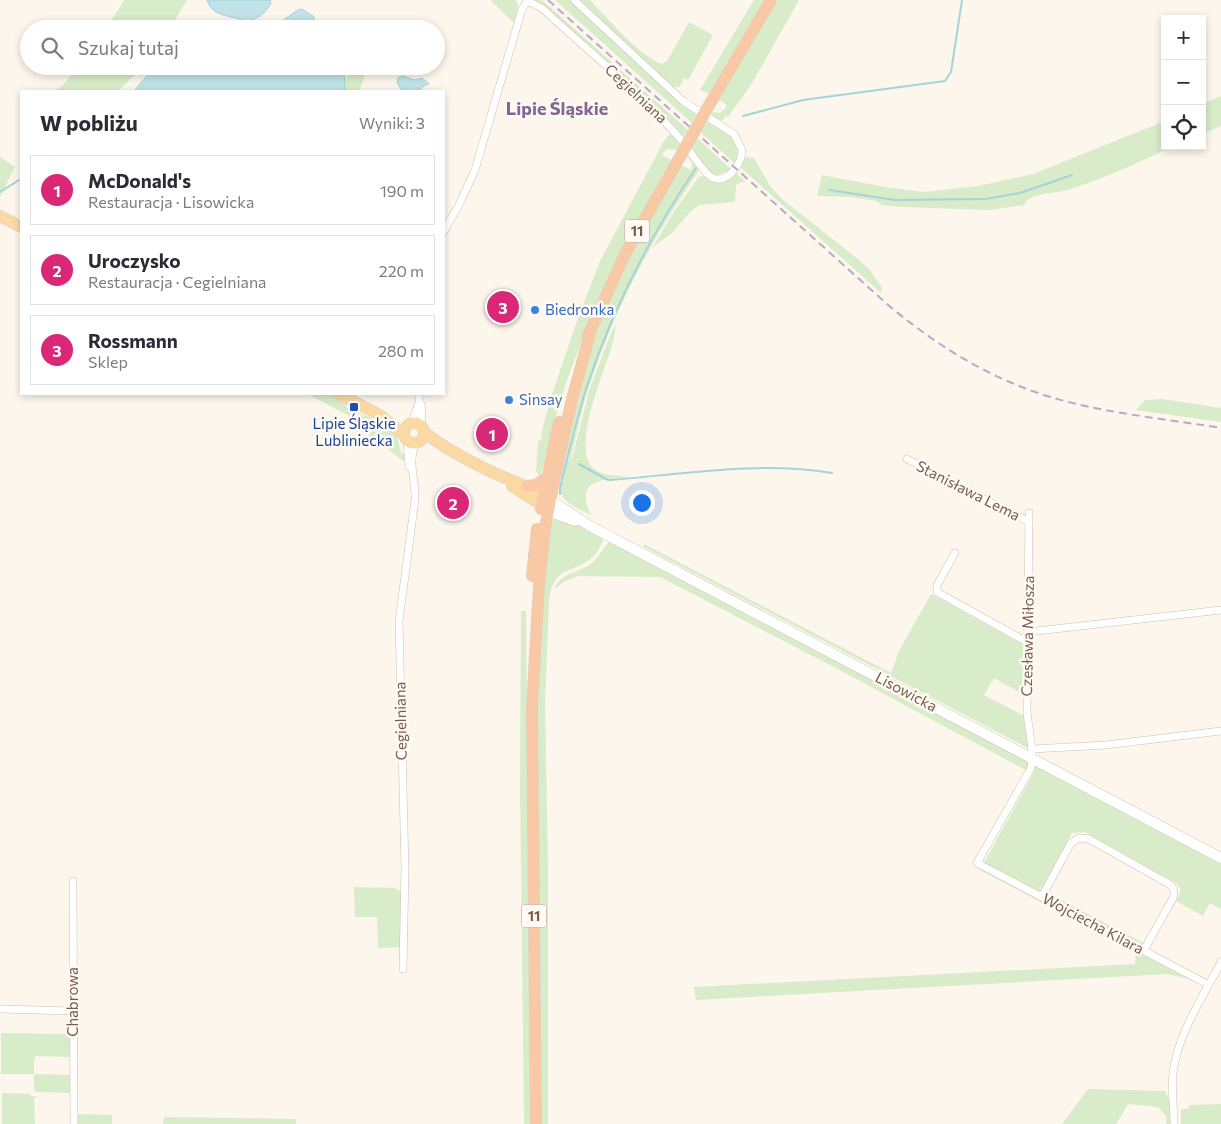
<!DOCTYPE html>
<html lang="pl">
<meta charset="utf-8">
<style>
body{margin:0;font-family:Commissioner,sans-serif;background:#f7f7f7;color:#2b2b33}
.controls{position:absolute;right:15px;top:15px;display:grid;overflow:hidden;border-radius:0px;box-shadow:0 2px 8px #0003}
.controls button{width:45px;height:45px;display:grid;place-items:center;padding:0;border:0;border-bottom:1px solid #e1e1e2;background:#fff;color:#2b2b33;font:25px sans-serif}
.you{position:absolute;left:641px;top:502px;width:18px;height:18px;margin:-12px;border:4px solid #fff;border-radius:50%;background:#1a73e8;box-shadow:0 0 0 8px #1a73e833}
.badge{display:grid;place-items:center;width:32px;height:32px;border-radius:50%;background:#db2777;color:#fff;font-size:16px;font-weight:700}
.pin{position:absolute;translate:-50% -50%;border:2px solid #fff;box-shadow:0 1px 5px #0006}
.list{margin:0;padding:0;list-style:none}
h2{display:flex;justify-content:space-between;align-items:center;height:65px;margin:0;padding:0 20px;font-size:21px}
h2 small{font-size:16px;font-weight:400;color:#7c7c81}
.list li{display:grid;grid-template-columns:32px 1fr auto;gap:15px;align-items:center;box-sizing:border-box;height:70px;margin:0 10px 10px;padding:0 10px;border:1px solid #e1e1e2;border-radius:0px}
.list b{display:block;font-size:19px;white-space:nowrap}
.list p{margin:0;font-size:16px;white-space:nowrap;color:#7c7c81}
.list em{font-size:16px;font-style:normal;color:#7c7c81}
.icon{flex:none;width:28px;height:28px;fill:none;stroke:currentColor;stroke-width:2;stroke-linecap:round;stroke-linejoin:round}
.map{position:relative;flex:none;width:1221px;height:1124px;overflow:hidden}
.search{position:absolute;background:#fff;box-shadow:0 2px 8px #0003;left:20px;top:20px;width:425px;height:55px;display:flex;align-items:center;gap:12px;box-sizing:border-box;padding:0 18px;border-radius:28px;color:#7c7c81;font-size:19px}
.panel{position:absolute;background:#fff;box-shadow:0 2px 8px #0003;left:20px;top:90px;width:425px;height:305px;border-radius:0px}
.map>svg:first-child{display:block}
.green{fill:#d8ecc9}
.water{fill:#bfe3e8;stroke:#a5d3da}
.lines{fill:none;stroke-linecap:round;stroke-linejoin:round}
.stream{stroke:#a5d3da;stroke-width:2}
.minor-casing{stroke:#d1beb0;stroke-width:8}
.secondary-casing{stroke:#d6c0b0;stroke-width:11}
.primary-casing{stroke:#dad1cd;stroke-width:12}
.trunk-casing{stroke:#dad1cd;stroke-width:12}
.minor{stroke:#fff;stroke-width:7}
.secondary{stroke:#fff;stroke-width:10}
.primary{stroke:#fbd9a5;stroke-width:11}
.trunk{stroke:#f9c8a4;stroke-width:11}
.rail{stroke:#b9a8c9;stroke-width:2;stroke-dasharray:8 5;stroke-linecap:butt}
.trunk-bridge-casing{stroke:#dad1cd;stroke-width:12;stroke-linecap:butt}
.trunk-bridge{stroke:#f9c8a4;stroke-width:11}
.shop-dot{fill:#3f7fe0;stroke:#fffaf3;stroke-width:2}
.transit-dot{fill:#1a4fb4;stroke:#fffaf3;stroke-width:2}
.labels{text-anchor:middle;stroke-width:5;stroke-linejoin:round;paint-order:stroke}
.shield{fill:#fffaf3;stroke:#a28b7f;stroke-width:1}
.shield-label{font-size:14px;font-weight:bold;fill:#7a5c4d}
.street-label{font-size:15px;fill:#7a5c4d;stroke:#fffaf3}
.shop-label{font-size:15px;fill:#366cbe;stroke:#fffaf3;text-anchor:start}
.transit-label{font-size:15px;fill:#164399;stroke:#fffaf3}
.quarter-label{font-size:18px;font-weight:bold;fill:#846695;stroke:#fffaf3}
</style>
<div class="map">
<svg width="1221" height="1124" viewBox="0 0 1221 1124">
<rect width="100%" height="100%" fill="#fdf6ec"/>
<!-- green -->
<path class="green" d="M124,0H187L169,29H104L108,23H110Z
M490,0H516L518,6L515,24Z
M535,0H542L688,130L683,137L647,99L545,7Z
M555,0H571L672,96L697,114L692,123Z
M576,0H590C607,17 641,58 662,64L667,61L689,22L713,35L688,80L684,78L679,88L677,86L673,88Z
M754,0H764L709,94L700,90Z
M777,0H799L751,85L728,117L726,115L723,120L719,121L710,116L713,112L719,113L724,110L727,105L719,100Z
M79,66H144L118,91H54L62,86Z
M357,70L363,74L364,78L359,91H344L345,78Z
M1221,96V126L1202,134V104Z
M707,121C727,131 743,139 735,164L700,132Z
M1165,121V146H1174C1138,162 1101,181 1063,191C1050,194 1031,192 1024,205L989,210L901,207L882,205L876,201L850,197L817,196L822,175L885,187L925,192L978,186L1033,174Z
M672,134L681,143L677,150L668,149L661,154L671,160C628,236 589,315 561,398C553,423 550,451 540,476L536,472L538,441L541,440L543,426L551,397L579,315L600,261L664,141L668,136Z
M697,138L731,169L719,175L710,173L691,148Z
M689,153L698,168V172C653,237 616,306 591,381C582,406 577,433 571,458L572,459L589,391L607,343L616,323C615,331 614,339 612,346C604,372 573,442 591,466C599,476 616,475 627,477C602,480 574,479 591,515C579,509 564,504 559,490L575,398L589,349L602,315L629,258L681,165L691,170L692,163L687,156Z
M0,157L15,167L0,197Z
M746,157L754,158L770,186L782,199L859,260L869,269L882,287L881,293L740,167Z
M735,172L746,182H742L736,185L735,202L699,205L689,213L672,233L652,248L675,210L699,177L704,176L712,181L721,183Z
M308,394H331L346,404L347,408C362,416 388,419 397,437C399,442 400,448 401,453L404,454L405,461H403L388,449L366,445L371,431L362,423Z
M1162,399L1221,408V422L1136,410L1145,400Z
M554,519C570,518 588,529 602,536L603,541C599,548 596,556 589,560C567,575 554,567 549,600L545,704L548,870V1124H541L537,671L550,523Z
M610,541L1221,862V909L1210,903L1203,916L1176,901L1181,890L1176,883L1085,832L1072,833L1043,887L1038,888L1140,941L1148,946L1139,953L1189,979L1167,974L696,1000L694,987L1135,964L1136,952L980,870L1033,774L832,666L660,577L578,576L565,581L554,589C561,572 579,573 592,563C600,557 603,547 610,541Z
M644,544L891,673L899,651L931,594L1024,645L1023,694L994,678L984,695L1024,716L1028,748L644,547Z
M521,611H526L531,1124H524L520,786Z
M354,887L394,888L401,891V947L378,948L377,917H355Z
M1,1033L70,1034V1057L36,1056L34,1059V1074L70,1075L71,1093L37,1092L34,1090V1074H1Z
M1088,1089L1165,1091L1171,1103V1124H1166V1116L1158,1107L1128,1104L1116,1124H1062Z
M2,1093L30,1094L31,1096H37L34,1099L35,1124H2Z
M1221,1104V1124H1181V1109H1188L1189,1105Z
M75,1114L112,1115V1124H76Z
M164,1117L296,1119V1124H163Z"/>
<!-- water -->
<path class="water" d="M207,0H270L271,3C267,11 260,18 251,20C244,22 241,19 235,18C224,15 211,14 207,0Z
M302,9L313,16L319,29H270L298,10Z
M153,66H340L344,70L345,90L344,91H134L151,71Z
M403,76L414,80L422,78L429,84L423,86L419,91L402,90L397,83L398,78Z"/>
<g class="lines">
<!-- stream -->
<path class="stream" d="M743,116L803,100L945,81L951,72L962,0
M829,190L895,200L985,199L1020,193L1072,175
M0,192L19,180
M579,464L608,480H611C685,474 759,461 832,473
M560,494V488C568,455 576,421 586,389C612,310 650,236 696,168"/>
<defs>
<path id="minor" d="M444,231L459,205L475,170L522,9L527,2L534,4L543,9C589,52 641,93 682,141C689,149 705,175 713,178C728,184 742,163 742,150L734,134L683,101L574,0
M418,394L422,409L421,426
M412,423L419,402
M407,440L409,467
M907,459L1029,522
M1029,513L1027,711C1028,728 1035,753 1031,768L977,863L1209,985
M955,553L937,585V592L1027,642
M1028,632L1221,610
M1032,749L1106,745L1221,731
M73,881L74,1124
M1042,896L1071,843L1079,838L1089,839L1169,884C1174,888 1175,892 1173,898L1144,950
M403,969L405,869L399,621L415,500C416,481 407,461 416,443
M0,1009L73,1011
M1174,1124C1174,1107 1171,1090 1173,1073C1178,1033 1203,997 1221,962"/>
<path id="secondary" d="M550,500L590,526L1221,858
M548,509L556,514L575,521"/>
<path id="primary" d="M0,216L21,227
M339,394L380,415L404,435
M404 433a10 10 0 1 1 20 0a10 10 0 1 1-20 0Z
M424,432C441,446 473,463 494,473C513,482 533,487 550,500
M512,486L548,509"/>
<path id="trunk" d="M708,107L771,0
M588,336L625,254L681,155
M527,486L536,485L546,478
M541,509L559,422
M532,576L537,529
M536,1124L532,707L539,585L545,528L553,486L572,399L591,330"/>
</defs>
<!-- minor casing -->
<use href="#minor" class="minor-casing"/>
<!-- secondary casing -->
<use href="#secondary" class="secondary-casing"/>
<!-- primary casing -->
<use href="#primary" class="primary-casing"/>
<!-- trunk casing -->
<use href="#trunk" class="trunk-casing"/>
<!-- minor -->
<use href="#minor" class="minor"/>
<!-- secondary -->
<use href="#secondary" class="secondary"/>
<!-- primary -->
<use href="#primary" class="primary"/>
<!-- trunk -->
<use href="#trunk" class="trunk"/>
<!-- rail -->
<path class="rail" d="M548,0L887,304C933,343 984,375 1041,394C1099,413 1161,418 1221,428"/>
<defs>
<path id="trunk-bridge" d="M681,155L708,107"/>
</defs>
<!-- trunk-bridge casing -->
<use href="#trunk-bridge" class="trunk-bridge-casing"/>
<!-- trunk-bridge -->
<use href="#trunk-bridge" class="trunk-bridge"/>
</g>
<!-- markers -->
<g class="shop-dot">
<circle cx="535" cy="310" r="5"/>
<circle cx="509" cy="400" r="5"/>
</g>
<rect class="transit-dot" x="349" y="402" width="10" height="10" rx="2.5"/>
<g class="labels">
<!-- shield labels -->
<g class="shield">
<rect x="624.5" y="219.5" width="25" height="23" rx="4"/>
<rect x="521.5" y="904.5" width="25" height="23" rx="4"/>
</g>
<g class="shield-label">
<text x="637" y="236">11</text>
<text x="534" y="921">11</text>
</g>
<!-- street labels -->
<g class="street-label">
<text transform="translate(636 94) rotate(43)" y="5">Cegielniana</text>
<text transform="translate(968 491) rotate(27)" y="5">Stanisława Lema</text>
<text transform="translate(1028 636) rotate(-89)" y="5">Czesława Miłosza</text>
<text transform="translate(906 692) rotate(28)" y="5">Lisowicka</text>
<text transform="translate(401 721) rotate(-91)" y="5">Cegielniana</text>
<text transform="translate(1093 924) rotate(28)" y="5">Wojciecha Kilara</text>
<text transform="translate(73 1002) rotate(-90)" y="5">Chabrowa</text>
</g>
<!-- shop labels -->
<g class="shop-label">
<text x="545" y="315">Biedronka</text>
<text x="519" y="405">Sinsay</text>
</g>
<!-- transit labels -->
<g class="transit-label">
<text x="354" y="429">Lipie Śląskie<tspan x="354" dy="17">Lubliniecka</tspan></text>
</g>
<!-- quarter labels -->
<g class="quarter-label">
<text x="557" y="115">Lipie Śląskie</text>
</g>
</g>
</svg>
<div class="controls">
<button>+</button>
<button>−</button>
<button><svg class="icon" aria-label="locate" viewBox="0 0 24 24"><circle cx="12" cy="12" r="6"/><path d="M12 2v4M12 18v4M2 12h4M18 12h4"/></svg></button>
</div>
<div class="you"></div>
<div class="pin badge" style="left:492px;top:434px">1</div>
<div class="pin badge" style="left:453px;top:503px">2</div>
<div class="pin badge" style="left:503px;top:307px">3</div>
<div class="search"><svg class="icon" aria-label="search" viewBox="0 0 24 24"><circle cx="10" cy="10" r="6"/><path d="M15 15l6 6"/></svg>Szukaj tutaj</div>
<section class="panel">
<h2>W pobliżu<small>Wyniki: 3</small></h2>
<ul class="list">
<li><span class="badge">1</span><div><b>McDonald's</b><p>Restauracja · Lisowicka</p></div><em>190 m</em></li>
<li><span class="badge">2</span><div><b>Uroczysko</b><p>Restauracja · Cegielniana</p></div><em>220 m</em></li>
<li><span class="badge">3</span><div><b>Rossmann</b><p>Sklep</p></div><em>280 m</em></li>
</ul>
</section>
</div>
